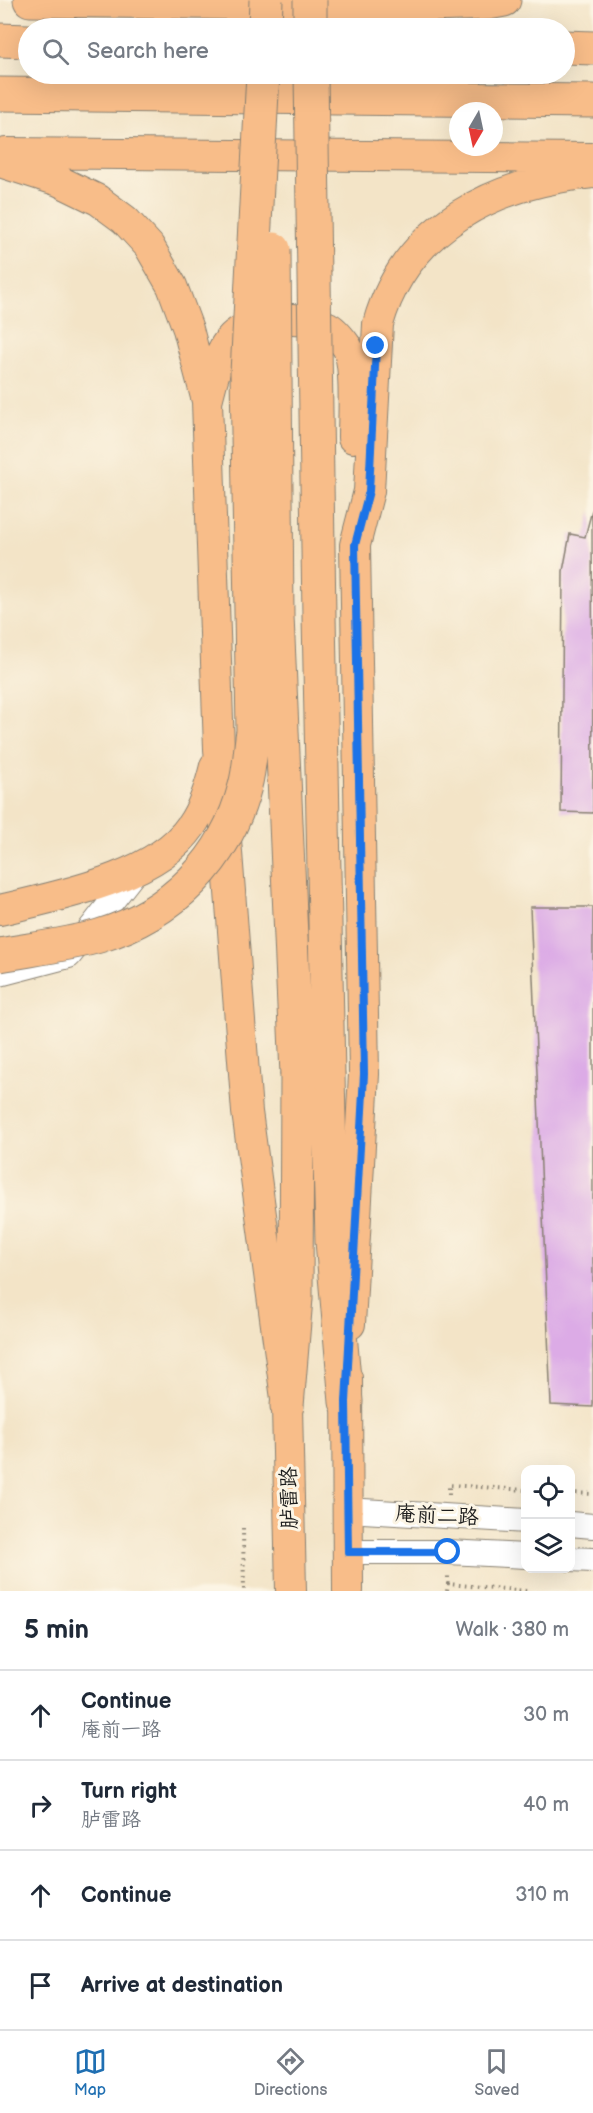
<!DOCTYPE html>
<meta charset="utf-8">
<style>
body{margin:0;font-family:"Balsamiq Sans","LXGW WenKai TC",sans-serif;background:#f6f6f7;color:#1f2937}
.controls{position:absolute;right:18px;bottom:18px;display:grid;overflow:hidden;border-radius:12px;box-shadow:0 6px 24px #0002}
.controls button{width:54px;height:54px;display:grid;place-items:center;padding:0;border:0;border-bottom:2px solid #e0e1e3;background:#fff;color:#1f2937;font:30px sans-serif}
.compass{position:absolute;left:449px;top:102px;width:54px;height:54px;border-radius:50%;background:#fff;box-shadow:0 6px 24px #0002;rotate:189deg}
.stop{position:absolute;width:18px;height:18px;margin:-14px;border:4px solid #1a73e8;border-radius:50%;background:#fff}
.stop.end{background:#1a73e8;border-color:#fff;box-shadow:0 2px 6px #0008}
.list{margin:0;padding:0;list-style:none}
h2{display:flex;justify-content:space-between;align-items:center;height:78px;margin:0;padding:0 24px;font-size:26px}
h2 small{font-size:20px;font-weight:400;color:#747a83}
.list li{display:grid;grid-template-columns:39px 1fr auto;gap:18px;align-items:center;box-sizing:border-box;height:90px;padding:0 24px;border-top:2px solid #e0e1e3}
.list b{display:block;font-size:22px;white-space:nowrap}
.list p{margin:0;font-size:20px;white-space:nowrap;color:#747a83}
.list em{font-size:20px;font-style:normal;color:#747a83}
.icon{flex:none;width:33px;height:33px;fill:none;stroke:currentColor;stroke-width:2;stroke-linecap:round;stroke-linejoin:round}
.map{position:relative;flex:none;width:593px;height:1591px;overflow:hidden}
.search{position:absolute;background:#fff;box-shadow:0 6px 24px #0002;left:18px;right:18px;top:18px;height:66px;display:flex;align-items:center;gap:15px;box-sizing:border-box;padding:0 21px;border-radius:33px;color:#747a83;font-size:22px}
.sheet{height:438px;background:#fff}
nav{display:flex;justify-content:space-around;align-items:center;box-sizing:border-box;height:84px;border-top:2px solid #e0e1e3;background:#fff;font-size:16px;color:#747a83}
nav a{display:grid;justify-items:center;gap:3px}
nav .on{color:#1f6fb2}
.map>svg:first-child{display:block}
.building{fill:#dcabe6}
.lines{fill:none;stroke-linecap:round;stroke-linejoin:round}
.minor-casing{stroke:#888072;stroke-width:26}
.major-casing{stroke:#888072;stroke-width:32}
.highway-casing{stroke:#888072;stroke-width:35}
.path{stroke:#888072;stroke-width:4;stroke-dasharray:1.5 4.5;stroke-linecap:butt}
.minor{stroke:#fff;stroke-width:24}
.major{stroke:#f8bd89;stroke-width:30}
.highway{stroke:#f8bd89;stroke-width:33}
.highway-bridge-casing{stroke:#888072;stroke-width:35;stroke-linecap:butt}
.highway-bridge{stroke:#f8bd89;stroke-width:33}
.route{stroke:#1a73e8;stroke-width:8}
.labels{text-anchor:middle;stroke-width:6;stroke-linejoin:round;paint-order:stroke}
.street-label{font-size:21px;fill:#1c1c1c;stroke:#fcf5e5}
</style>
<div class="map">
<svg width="593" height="1591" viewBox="0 0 593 1591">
<rect width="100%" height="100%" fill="#fcf5e5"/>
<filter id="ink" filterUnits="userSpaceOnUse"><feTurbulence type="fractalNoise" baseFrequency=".0167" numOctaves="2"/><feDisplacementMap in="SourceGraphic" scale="12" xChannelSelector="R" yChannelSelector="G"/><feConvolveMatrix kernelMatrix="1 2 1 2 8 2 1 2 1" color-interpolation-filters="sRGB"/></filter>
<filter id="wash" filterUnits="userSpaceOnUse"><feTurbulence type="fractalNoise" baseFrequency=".008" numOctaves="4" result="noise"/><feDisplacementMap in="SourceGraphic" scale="24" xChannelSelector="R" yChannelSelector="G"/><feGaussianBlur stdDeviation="1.35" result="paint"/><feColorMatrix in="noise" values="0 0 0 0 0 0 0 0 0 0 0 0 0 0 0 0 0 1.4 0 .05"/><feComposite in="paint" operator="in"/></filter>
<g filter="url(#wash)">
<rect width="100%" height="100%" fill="#f3e4c7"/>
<g id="blocks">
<!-- building -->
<path class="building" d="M592,510L593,813L561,812L563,571L570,534L585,537Z
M530,907H593V1407L551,1405Z"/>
</g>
</g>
<g filter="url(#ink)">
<use href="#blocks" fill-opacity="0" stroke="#888072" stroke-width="1.5"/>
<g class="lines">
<defs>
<path id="minor" d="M0,974L69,956L138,868
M347,1510L526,1521
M570,1524L593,1526
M348,1552H448L526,1556
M570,1559L593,1560"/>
<path id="major" d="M6,153L593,158
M0,162L59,181L98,200L125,220L149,246L172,286L188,329L207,401L219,749L247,1112L287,1406L291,1591
M207,401C212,383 218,350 232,337C252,318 304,313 328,327C334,330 343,341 347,347C357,365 353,416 353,438
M0,910C57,896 156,878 191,826C203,809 210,787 215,766
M350,1324L364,1074L355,545L369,491L378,324C406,225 497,182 593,173
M347,1378L348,1591"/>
<path id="highway" d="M30,0L432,5L488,3L504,0
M0,40L28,41
M564,47L593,48
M0,94L593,101
M328,1075L332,1241L346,1402
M287,1406L296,1298L297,1075"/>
</defs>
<!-- minor casing -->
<use href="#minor" class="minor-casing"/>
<!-- major casing -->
<use href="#major" class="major-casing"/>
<!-- highway casing -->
<use href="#highway" class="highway-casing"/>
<!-- path -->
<path class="path" d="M570,1493L593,1494
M449,1495V1485L526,1490
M243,1528L244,1591
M448,1584V1575
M447,1591L448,1584L527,1591"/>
<!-- minor -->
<use href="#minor" class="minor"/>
<!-- major -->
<use href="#major" class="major"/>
<!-- highway -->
<use href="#highway" class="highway"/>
<defs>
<path id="highway-bridge" d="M310,0V28
M265,28L266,0
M311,74L319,616L328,1075
M274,249L277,616L297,1075
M0,955C33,949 67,945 99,936C172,914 226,860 245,786C250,768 250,749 253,731L247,373L263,74"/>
</defs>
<!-- highway-bridge casing -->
<use href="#highway-bridge" class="highway-bridge-casing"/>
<!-- highway-bridge -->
<use href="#highway-bridge" class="highway-bridge"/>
</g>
</g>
<g class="lines" filter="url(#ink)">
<!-- route -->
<path class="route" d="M376,346L369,491L355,545L364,1074L346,1402L348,1552H448"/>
</g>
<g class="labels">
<!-- street labels -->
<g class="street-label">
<text transform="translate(289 1498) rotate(-91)" y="7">胪雷路</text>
<text transform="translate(437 1515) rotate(3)" y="7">庵前二路</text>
</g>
</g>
</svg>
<div class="controls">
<button><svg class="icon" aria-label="locate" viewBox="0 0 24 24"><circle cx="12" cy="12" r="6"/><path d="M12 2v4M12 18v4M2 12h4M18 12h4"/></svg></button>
<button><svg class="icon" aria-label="layers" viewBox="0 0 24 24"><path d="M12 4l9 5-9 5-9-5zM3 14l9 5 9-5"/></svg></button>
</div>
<svg class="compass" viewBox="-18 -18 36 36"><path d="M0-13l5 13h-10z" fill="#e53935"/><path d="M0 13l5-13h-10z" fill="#747a83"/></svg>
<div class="stop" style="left:448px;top:1552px"></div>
<div class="stop end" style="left:376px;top:346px"></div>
<div class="search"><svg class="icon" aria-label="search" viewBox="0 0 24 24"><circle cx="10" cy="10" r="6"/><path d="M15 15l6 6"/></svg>Search here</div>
</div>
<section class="sheet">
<h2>5 min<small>Walk · 380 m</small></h2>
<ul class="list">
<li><svg class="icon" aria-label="ahead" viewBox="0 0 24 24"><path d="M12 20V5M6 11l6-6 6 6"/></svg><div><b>Continue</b><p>庵前一路</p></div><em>30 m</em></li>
<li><svg class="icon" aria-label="right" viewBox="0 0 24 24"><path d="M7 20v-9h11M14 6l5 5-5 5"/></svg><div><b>Turn right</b><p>胪雷路</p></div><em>40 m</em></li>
<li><svg class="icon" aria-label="ahead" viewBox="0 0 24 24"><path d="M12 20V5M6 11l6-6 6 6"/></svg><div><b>Continue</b></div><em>310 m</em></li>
<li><svg class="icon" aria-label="arrive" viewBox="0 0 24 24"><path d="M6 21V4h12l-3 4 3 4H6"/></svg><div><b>Arrive at destination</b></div></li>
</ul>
</section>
<nav>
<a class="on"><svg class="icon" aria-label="map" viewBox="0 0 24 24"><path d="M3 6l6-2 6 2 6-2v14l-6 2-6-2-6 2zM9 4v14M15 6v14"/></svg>Map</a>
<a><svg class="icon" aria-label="directions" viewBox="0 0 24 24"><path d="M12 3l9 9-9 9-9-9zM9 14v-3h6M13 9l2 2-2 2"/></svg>Directions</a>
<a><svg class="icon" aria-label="saved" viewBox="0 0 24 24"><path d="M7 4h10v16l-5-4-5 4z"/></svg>Saved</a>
</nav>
